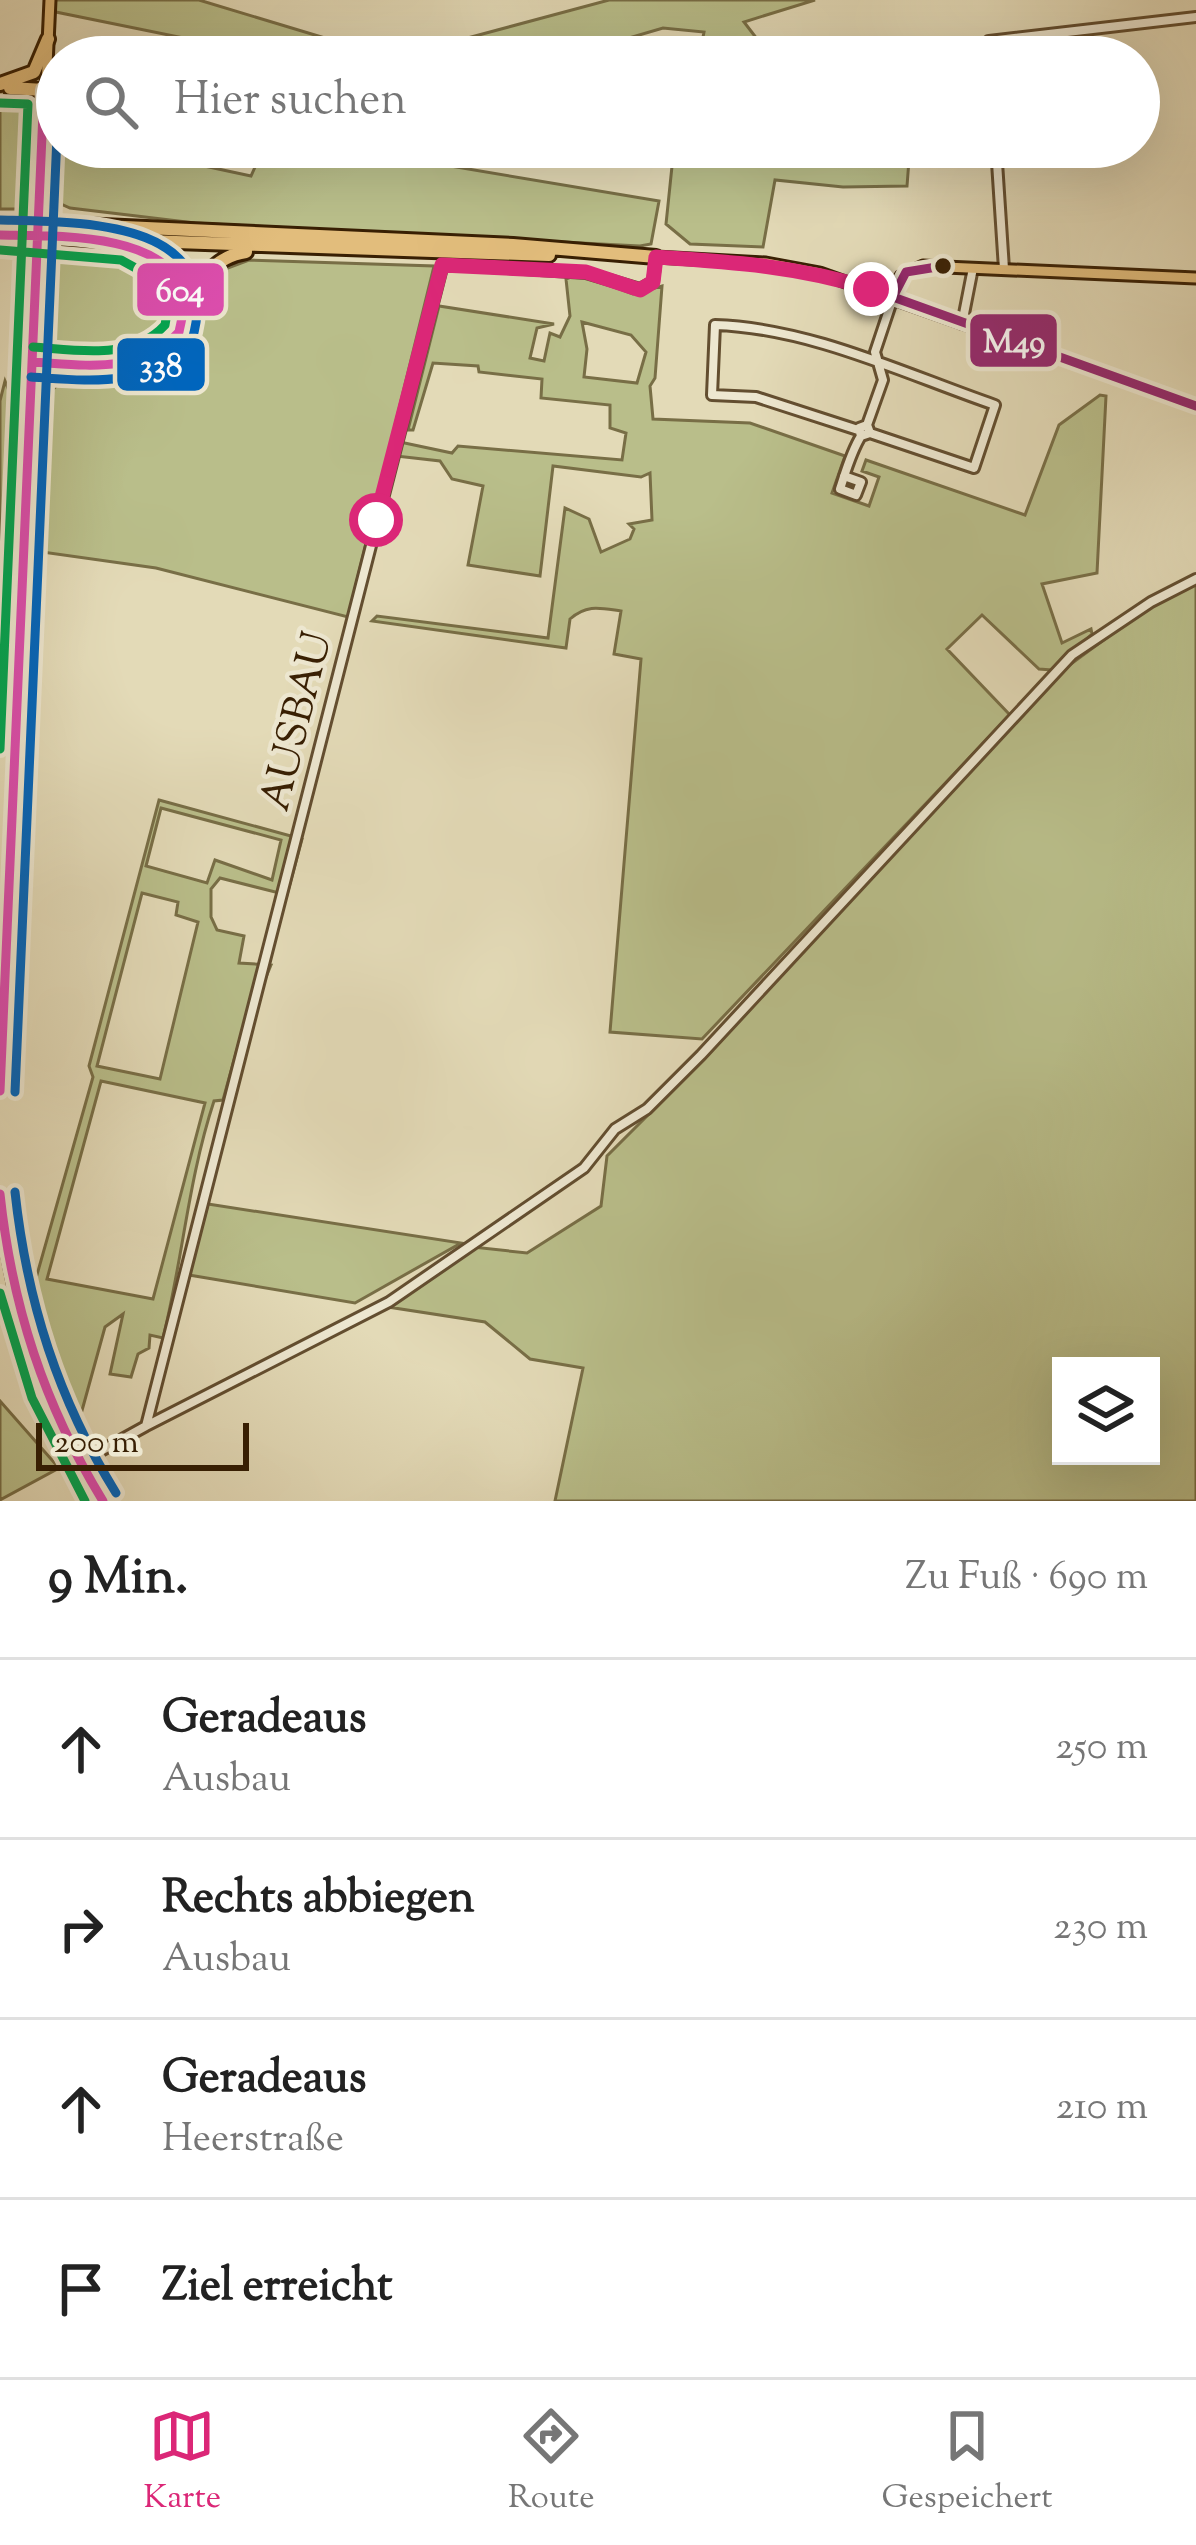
<!DOCTYPE html>
<html lang="de">
<meta charset="utf-8">
<style>
body{margin:0;font-family:"Sorts Mill Goudy",serif;background:#f6f6f6;color:#222}
.controls{position:absolute;right:36px;bottom:36px;display:grid;overflow:hidden;border-radius:0px;box-shadow:0 12px 48px #0002}
.controls button{width:108px;height:108px;display:grid;place-items:center;padding:0;border:0;border-bottom:3px solid #e0e0e0;background:#fff;color:#222;font:60px sans-serif}
.scale{position:absolute;left:36px;bottom:30px;width:213px;box-sizing:border-box;padding-left:12px;border:6px solid #381f03;border-top:0;font-size:33px;line-height:42px;white-space:nowrap;color:#381f03;-webkit-text-stroke:9px #ede7d0;paint-order:stroke}
.stop{position:absolute;width:36px;height:36px;margin:-27px;border:9px solid #db2777;border-radius:50%;background:#fff}
.stop.end{background:#db2777;border-color:#fff;box-shadow:0 3px 12px #0008}
.list{margin:0;padding:0;list-style:none}
h2{display:flex;justify-content:space-between;align-items:center;height:156px;margin:0;padding:0 48px;font-size:51px}
h2 small{font-size:39px;font-weight:400;color:#767676}
.list li{display:grid;grid-template-columns:78px 1fr auto;gap:36px;align-items:center;box-sizing:border-box;height:180px;padding:0 48px;border-top:3px solid #e0e0e0}
.list b{display:block;font-size:45px;white-space:nowrap}
.list p{margin:0;font-size:39px;white-space:nowrap;color:#767676}
.list em{font-size:39px;font-style:normal;color:#767676}
.icon{flex:none;width:66px;height:66px;fill:none;stroke:currentColor;stroke-width:2;stroke-linecap:round;stroke-linejoin:round}
.map{position:relative;flex:none;width:1196px;height:1501px;overflow:hidden}
.search{position:absolute;background:#fff;box-shadow:0 12px 48px #0002;left:36px;right:36px;top:36px;height:132px;display:flex;align-items:center;gap:30px;box-sizing:border-box;padding:0 42px;border-radius:66px;color:#767676;font-size:45px}
.sheet{height:876px;background:#fff}
nav{display:flex;justify-content:space-around;align-items:center;box-sizing:border-box;height:168px;border-top:3px solid #e0e0e0;background:#fff;font-size:33px;color:#767676}
nav a{display:grid;justify-items:center;gap:6px}
nav .on{color:#db2777}
.map>svg:first-child{display:block}
.green{fill:#b9be8a;stroke:#786e46;stroke-width:3;fill-rule:evenodd}
.lines{fill:none;stroke-linecap:round;stroke-linejoin:round}
.minor-casing{stroke:#634e30;stroke-width:14}
.major-casing{stroke:#381f03;stroke-width:15}
.highway-casing{stroke:#381f03;stroke-width:18}
.minor{stroke:#ede7d0;stroke-width:8}
.major{stroke:#e2bd7c;stroke-width:9}
.highway{stroke:#e2bd7c;stroke-width:12}
.highway-bridge-casing{stroke:#381f03;stroke-width:18;stroke-linecap:butt}
.highway-bridge{stroke:#e2bd7c;stroke-width:12}
.bus-1-casing{stroke:#ede7d0;stroke-width:18}
.bus-2-casing{stroke:#ede7d0;stroke-width:18}
.bus-3-casing{stroke:#ede7d0;stroke-width:18}
.bus-4-casing{stroke:#ede7d0;stroke-width:18}
.bus-1{stroke:#dd4daf;stroke-width:9}
.bus-2{stroke:#00a651;stroke-width:9}
.bus-3{stroke:#0065bd;stroke-width:9}
.bus-4{stroke:#95276e;stroke-width:9}
.route{stroke:#db2777;stroke-width:15}
.bus-dot{fill:#381f03;stroke:#ede7d0;stroke-width:4.5}
.labels{text-anchor:middle;stroke-width:9;stroke-linejoin:round;paint-order:stroke}
.street-label{font-size:42px;fill:#381f03;stroke:#ede7d0}
.line-badge{stroke:#ede7d0;stroke-width:4.5}
.badge-label{font-size:33px;text-anchor:middle;font-weight:bold;fill:#fff}
</style>
<div class="map">
<svg width="1196" height="1501" viewBox="0 0 1196 1501">
<rect width="100%" height="100%" fill="#e3dab7"/>
<filter id="stains"><feTurbulence type="fractalNoise" baseFrequency=".00167" numOctaves="4"/><feColorMatrix values="0 0 0 0 .2 0 0 0 0 .09 0 0 0 0 .02 0 0 0 .5 -.17"/></filter>
<radialGradient id="worn" r=".72"><stop offset=".6" stop-color="#630" stop-opacity="0"/><stop offset="1" stop-color="#630" stop-opacity=".3"/></radialGradient>
<!-- green -->
<path class="green" d="M54,0H199L348,45L434,47L609,0H815L744,22L771,57H699L704,32L663,28L564,57H277L51,11Z
M48,92L57,94V147H183L181,161L251,176L264,147H337L659,201L651,244L640,246L195,223L70,208L50,199Z
M0,95L26,98L36,121L31,209H0Z
M674,147H910L907,186L843,187L775,180L763,247L690,244L666,224Z
M58,246L125,249L169,272L179,316C164,364 120,359 79,355C64,354 52,355 41,346L42,256Z
M249,260L434,266L348,617L156,568L35,551L41,444L35,443C44,335 113,402 172,357C200,336 206,298 225,269Z
M578,274L633,294L662,286L655,378L650,386L653,419L750,423L845,456L832,493L869,506L879,477L862,471L866,460L1025,515L1059,425L1100,395L1106,396L1097,573L1042,584L1062,643L1091,629L1092,634L1052,670L1039,669L982,615L947,649L1010,715L702,1039L610,1032L641,659L614,654L621,611C600,608 587,604 570,619L566,648L372,621L377,616L548,638L565,508L589,519L601,552L630,539L634,529L629,524L652,520L650,473L641,477L553,466L540,576L468,565L483,486L452,479L440,461L396,456L400,442L452,453L458,446L622,460L626,433L610,428V405L541,398L542,379L479,372L478,366L433,363L413,430H408L439,306L554,324L537,328L530,358L544,361L550,333L560,337L570,316L566,279ZM582,322L631,335L646,352L637,383L584,377L587,349Z
M5,381L19,416L6,741L0,739V401Z
M1196,582V1501H555L583,1368L530,1359L485,1322L388,1307L473,1247L527,1253L601,1206L607,1156L705,1058L1060,672L1162,597ZM1061,1366H1151V1456H1061Z
M159,800L302,839L287,895L220,878L211,889V917L217,930L244,936L239,963L271,965C262,986 255,1006 250,1029L241,1035L223,1100L214,1101C188,1180 183,1258 163,1338L150,1335L149,1348L138,1354L131,1377L110,1374L123,1314L105,1327L78,1425L69,1424L36,1349L27,1310L93,1077L89,1066ZM161,808L281,840L272,880L215,860L207,883L146,866ZM142,893L178,902L176,915L198,922L160,1079L97,1066ZM101,1081L205,1103L153,1299L47,1279Z
M208,1204L461,1243L355,1303L189,1275Z
M0,1401L59,1468L0,1500Z"/>
<g class="lines">
<defs>
<path id="minor" d="M987,57L989,41L1196,17
M996,147L1004,269
M962,324L973,268
M858,430L756,397L712,395L715,325C811,328 905,374 995,405L974,468L870,433
M861,436L870,433L867,425L883,380L875,352L893,298
M844,476L861,482L856,495L840,489C846,471 851,452 861,436L859,428L867,425
M146,1426L389,1302L584,1168L615,1129L647,1109L701,1055L1072,655L1151,602L1196,579
M79,1463L146,1426L443,264L586,273L640,289L653,282L656,257"/>
<path id="major" d="M656,257L766,263L820,273L1196,406
M893,297L901,276L923,266L1196,278
M0,1091L50,0
M0,1194C9,1303 42,1409 103,1501"/>
<path id="highway" d="M0,84L34,72L48,39
M10,88L44,90
M59,224L513,245L656,257
M59,238L549,255
M130,247C165,256 182,277 183,313
M32,362C68,363 119,373 152,357C202,334 182,262 246,252
M31,407L46,379L67,366"/>
</defs>
<!-- minor casing -->
<use href="#minor" class="minor-casing"/>
<!-- major casing -->
<use href="#major" class="major-casing"/>
<!-- highway casing -->
<use href="#highway" class="highway-casing"/>
<!-- minor -->
<use href="#minor" class="minor"/>
<!-- major -->
<use href="#major" class="major"/>
<!-- highway -->
<use href="#highway" class="highway"/>
<defs>
<path id="highway-bridge" d="M17,222L59,224
M17,236L59,238"/>
</defs>
<!-- highway-bridge casing -->
<use href="#highway-bridge" class="highway-bridge-casing"/>
<!-- highway-bridge -->
<use href="#highway-bridge" class="highway-bridge"/>
<defs>
<path id="bus-1" d="M0,235C50,236 170,231 183,295C186,306 181,321 179,332C139,375 85,365 32,362
M0,1091L44,90
M0,1194C12,1306 44,1405 103,1501"/>
<path id="bus-2" d="M0,103L28,104L0,749
M0,250L121,260L163,283L169,300L165,325C132,361 77,350 33,347
M0,1293L32,1398L85,1501"/>
<path id="bus-3" d="M0,220C81,222 227,219 192,340C149,389 91,381 31,377
M15,1092L57,136
M15,1192C27,1302 58,1399 116,1493"/>
<path id="bus-4" d="M943,266L906,272L893,297L1196,406"/>
</defs>
<!-- bus-1 casing -->
<use href="#bus-1" class="bus-1-casing"/>
<!-- bus-2 casing -->
<use href="#bus-2" class="bus-2-casing"/>
<!-- bus-3 casing -->
<use href="#bus-3" class="bus-3-casing"/>
<!-- bus-4 casing -->
<use href="#bus-4" class="bus-4-casing"/>
<!-- bus-1 -->
<use href="#bus-1" class="bus-1"/>
<!-- bus-2 -->
<use href="#bus-2" class="bus-2"/>
<!-- bus-3 -->
<use href="#bus-3" class="bus-3"/>
<!-- bus-4 -->
<use href="#bus-4" class="bus-4"/>
</g>
<g class="lines">
<!-- route -->
<path class="route" d="M376,520L442,265L586,272L640,290L653,282L656,257C731,262 798,266 871,289"/>
</g>
<!-- markers -->
<circle class="bus-dot" cx="943" cy="266" r="10"/>
<g class="labels">
<!-- street labels -->
<g class="street-label">
<text transform="translate(294 721) rotate(-76)" y="15">AUSBAU</text>
</g>
</g>
<g class="line-badge">
<rect x="135" y="261" width="91" height="57" rx="12" fill="#dd4daf"/>
<rect x="968" y="312" width="91" height="57" rx="12" fill="#95276e"/>
<rect x="115" y="336" width="92" height="57" rx="12" fill="#0065bd"/>
</g>
<g class="badge-label">
<text x="180" y="301">604</text>
<text x="1014" y="352">M49</text>
<text x="161" y="376">338</text>
</g>
<rect width="100%" height="100%" filter="url(#stains)"/>
<rect width="100%" height="100%" fill="url(#worn)"/>
</svg>
<div class="controls">
<button><svg class="icon" aria-label="layers" viewBox="0 0 24 24"><path d="M12 4l9 5-9 5-9-5zM3 14l9 5 9-5"/></svg></button>
</div>
<div class="scale">200 m</div>
<div class="stop" style="left:376px;top:520px"></div>
<div class="stop end" style="left:871px;top:289px"></div>
<div class="search"><svg class="icon" aria-label="search" viewBox="0 0 24 24"><circle cx="10" cy="10" r="6"/><path d="M15 15l6 6"/></svg>Hier suchen</div>
</div>
<section class="sheet">
<h2>9 Min.<small>Zu Fuß · 690 m</small></h2>
<ul class="list">
<li><svg class="icon" aria-label="ahead" viewBox="0 0 24 24"><path d="M12 20V5M6 11l6-6 6 6"/></svg><div><b>Geradeaus</b><p>Ausbau</p></div><em>250 m</em></li>
<li><svg class="icon" aria-label="right" viewBox="0 0 24 24"><path d="M7 20v-9h11M14 6l5 5-5 5"/></svg><div><b>Rechts abbiegen</b><p>Ausbau</p></div><em>230 m</em></li>
<li><svg class="icon" aria-label="ahead" viewBox="0 0 24 24"><path d="M12 20V5M6 11l6-6 6 6"/></svg><div><b>Geradeaus</b><p>Heerstraße</p></div><em>210 m</em></li>
<li><svg class="icon" aria-label="arrive" viewBox="0 0 24 24"><path d="M6 21V4h12l-3 4 3 4H6"/></svg><div><b>Ziel erreicht</b></div></li>
</ul>
</section>
<nav>
<a class="on"><svg class="icon" aria-label="map" viewBox="0 0 24 24"><path d="M3 6l6-2 6 2 6-2v14l-6 2-6-2-6 2zM9 4v14M15 6v14"/></svg>Karte</a>
<a><svg class="icon" aria-label="directions" viewBox="0 0 24 24"><path d="M12 3l9 9-9 9-9-9zM9 14v-3h6M13 9l2 2-2 2"/></svg>Route</a>
<a><svg class="icon" aria-label="saved" viewBox="0 0 24 24"><path d="M7 4h10v16l-5-4-5 4z"/></svg>Gespeichert</a>
</nav>
